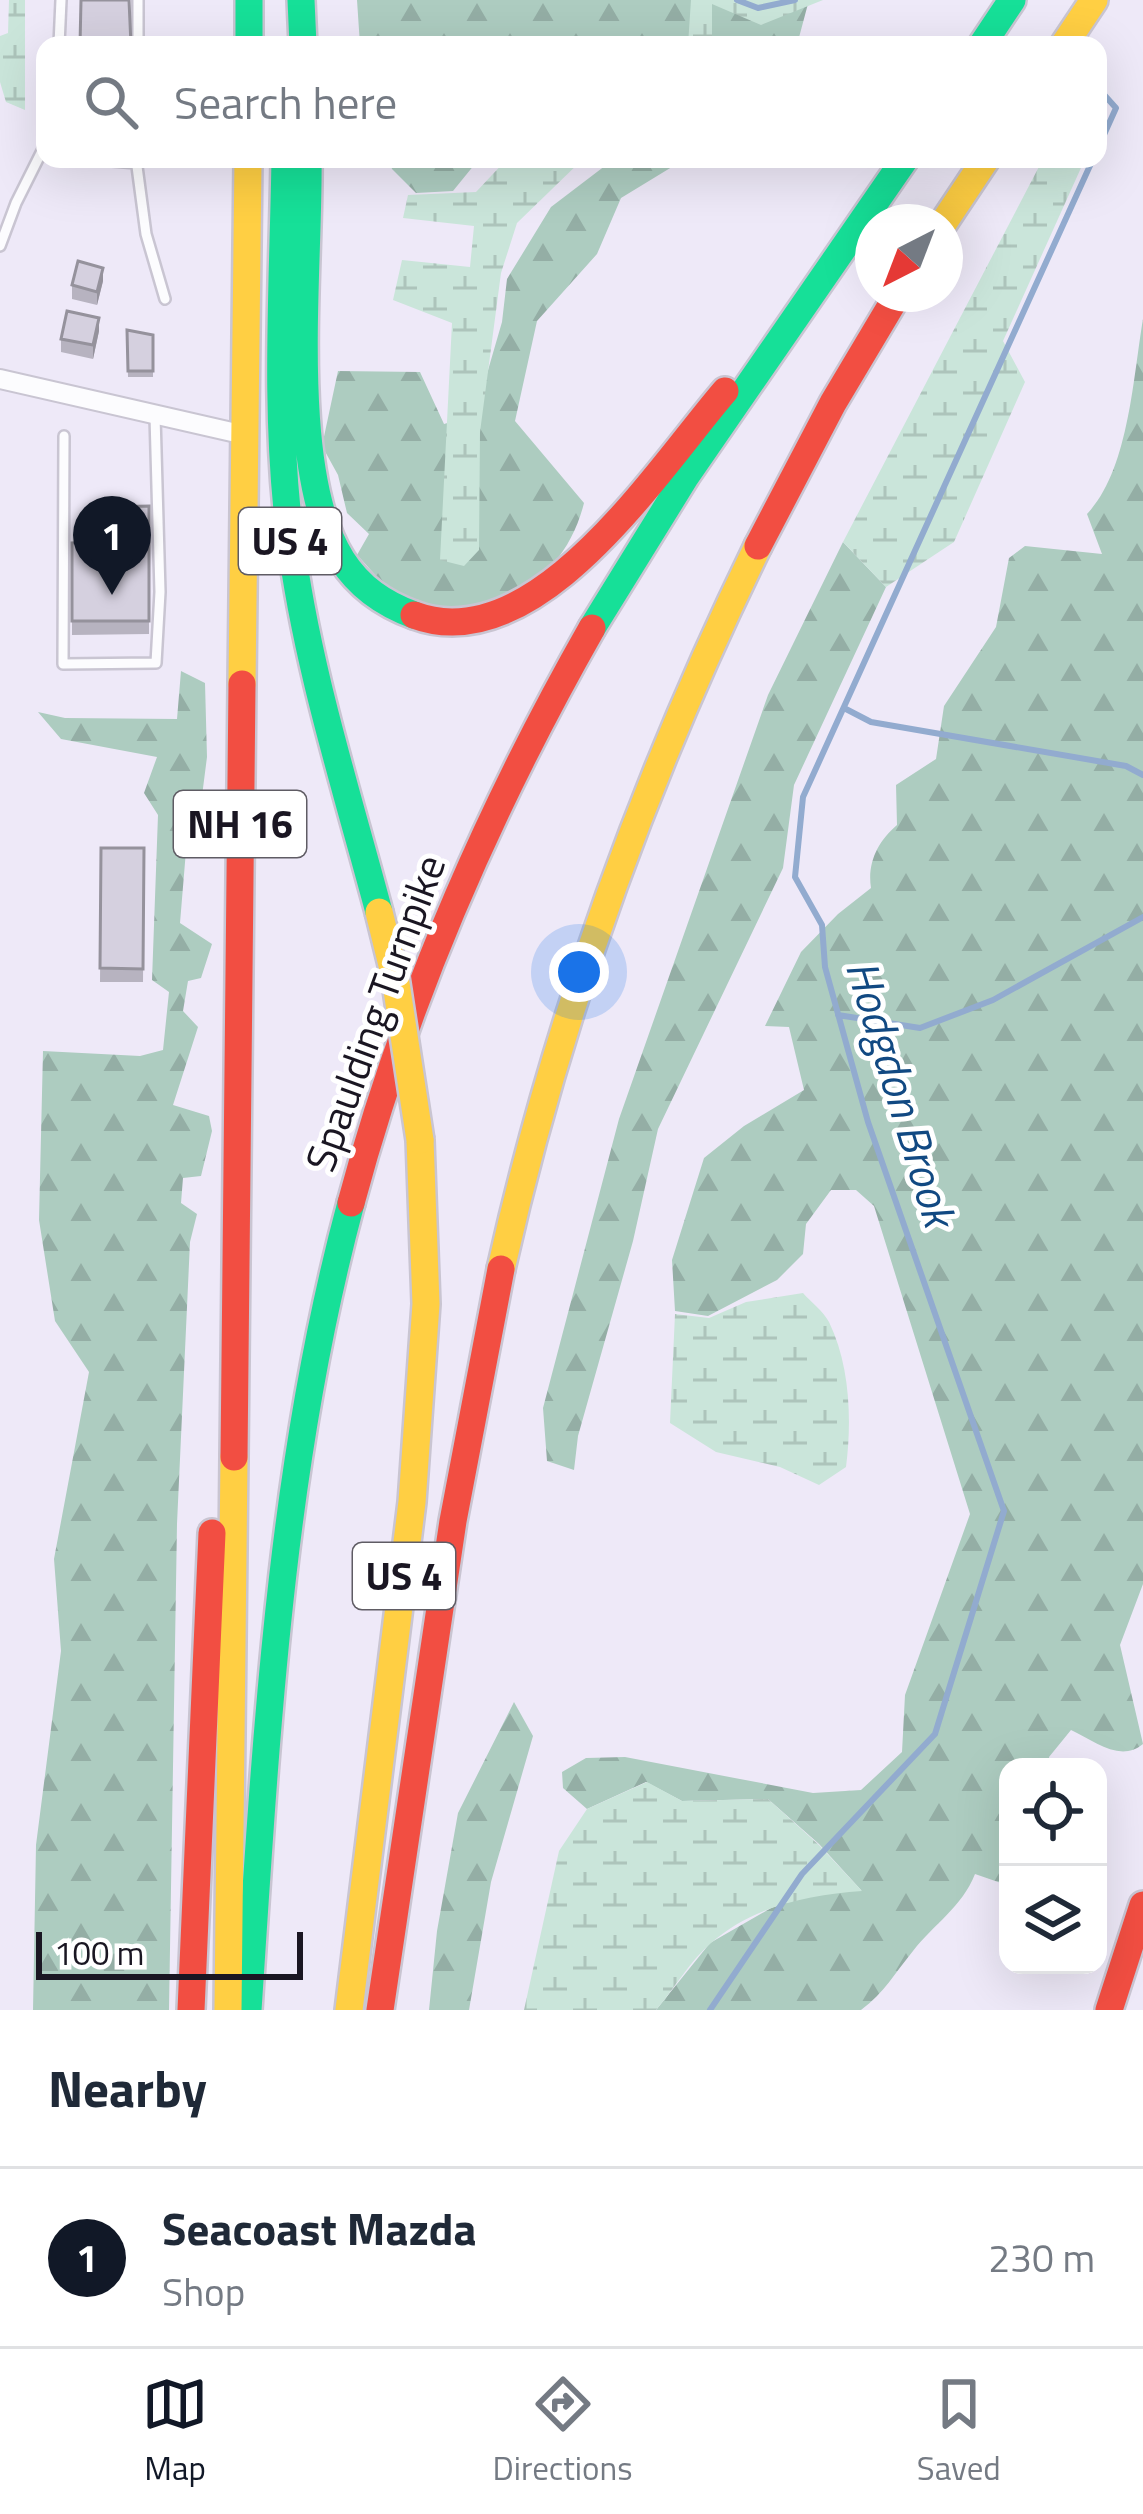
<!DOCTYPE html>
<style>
body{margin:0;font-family:"Titillium Web",sans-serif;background:#f2f2f3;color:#1f2937}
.controls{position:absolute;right:36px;bottom:36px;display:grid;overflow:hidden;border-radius:24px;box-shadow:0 12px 48px #0002}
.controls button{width:108px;height:108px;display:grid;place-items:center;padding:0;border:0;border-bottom:3px solid #e0e1e3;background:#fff;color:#1f2937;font:60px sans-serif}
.compass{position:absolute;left:855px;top:204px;width:108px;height:108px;border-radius:50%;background:#fff;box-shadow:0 12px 48px #0002;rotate:222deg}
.scale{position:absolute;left:36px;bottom:30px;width:267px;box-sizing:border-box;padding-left:12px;border:6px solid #1a1622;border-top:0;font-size:33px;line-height:42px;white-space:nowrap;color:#1a1622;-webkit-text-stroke:9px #fff;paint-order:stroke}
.you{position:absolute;left:579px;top:972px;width:42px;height:42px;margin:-30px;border:9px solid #fff;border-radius:50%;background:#1a73e8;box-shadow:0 0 0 18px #1a73e833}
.badge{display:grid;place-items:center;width:78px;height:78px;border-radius:50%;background:#111827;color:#fff;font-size:39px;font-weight:700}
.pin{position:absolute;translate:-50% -99px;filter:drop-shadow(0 3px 6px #0008)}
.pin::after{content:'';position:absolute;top:63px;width:42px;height:36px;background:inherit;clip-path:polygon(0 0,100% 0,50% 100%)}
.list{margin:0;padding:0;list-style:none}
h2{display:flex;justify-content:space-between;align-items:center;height:156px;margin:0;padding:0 48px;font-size:51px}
h2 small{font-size:39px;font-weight:400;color:#747a83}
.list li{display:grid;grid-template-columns:78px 1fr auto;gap:36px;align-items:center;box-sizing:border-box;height:180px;padding:0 48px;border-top:3px solid #e0e1e3}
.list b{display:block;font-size:45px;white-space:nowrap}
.list p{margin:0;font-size:39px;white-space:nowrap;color:#747a83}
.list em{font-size:39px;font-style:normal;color:#747a83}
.icon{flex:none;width:66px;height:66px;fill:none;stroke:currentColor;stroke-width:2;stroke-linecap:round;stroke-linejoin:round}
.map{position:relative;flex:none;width:1143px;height:2010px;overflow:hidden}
.search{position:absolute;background:#fff;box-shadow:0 12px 48px #0002;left:36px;right:36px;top:36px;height:132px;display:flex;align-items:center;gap:30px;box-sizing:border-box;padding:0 42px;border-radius:24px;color:#747a83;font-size:45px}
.sheet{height:336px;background:#fff}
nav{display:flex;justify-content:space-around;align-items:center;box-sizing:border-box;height:168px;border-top:3px solid #e0e1e3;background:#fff;font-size:33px;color:#747a83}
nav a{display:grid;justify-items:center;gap:6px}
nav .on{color:#111827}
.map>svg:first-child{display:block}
.forest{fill:url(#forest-firs)}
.wetland{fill:url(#wetland-marsh)}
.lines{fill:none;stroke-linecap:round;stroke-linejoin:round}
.stream{stroke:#92abcf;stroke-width:6}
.lane-casing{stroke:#c9c5d2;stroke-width:14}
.street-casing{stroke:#c9c5d2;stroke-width:22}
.fast-casing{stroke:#c9c5d2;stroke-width:32}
.slow-casing{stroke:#c9c5d2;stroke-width:32}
.jam-casing{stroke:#c9c5d2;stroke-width:32}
.lane{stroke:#fcfcfe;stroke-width:9}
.street{stroke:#fcfcfe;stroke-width:18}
.fast{stroke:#16e098;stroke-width:27}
.slow{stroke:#ffcf43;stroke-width:27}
.jam{stroke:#f24e42;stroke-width:27}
.slow-bridge-casing{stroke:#c9c5d2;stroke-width:32;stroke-linecap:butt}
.slow-bridge{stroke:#ffcf43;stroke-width:27}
.wall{fill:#b7b3c0}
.shaded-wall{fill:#95929c}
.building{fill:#d5d0df;stroke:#95929c;stroke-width:3}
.labels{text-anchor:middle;stroke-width:10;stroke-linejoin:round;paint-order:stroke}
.shield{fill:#fff;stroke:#5f5c64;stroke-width:3}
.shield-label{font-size:39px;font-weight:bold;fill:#1a1622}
.street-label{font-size:42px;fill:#1a1622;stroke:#fff}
.water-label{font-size:45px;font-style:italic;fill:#114982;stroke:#fff}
</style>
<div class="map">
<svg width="1143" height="2010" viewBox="0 0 1143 2010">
<defs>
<pattern id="forest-firs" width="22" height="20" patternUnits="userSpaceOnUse" patternTransform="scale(3)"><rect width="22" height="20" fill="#adccc0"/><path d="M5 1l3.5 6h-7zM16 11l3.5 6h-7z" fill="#94aea5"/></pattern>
<pattern id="wetland-marsh" width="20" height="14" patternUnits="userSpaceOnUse" patternTransform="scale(3)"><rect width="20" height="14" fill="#cae5da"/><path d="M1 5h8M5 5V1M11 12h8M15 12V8" fill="none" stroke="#adc4bb"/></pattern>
</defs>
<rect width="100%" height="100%" fill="#eee9f8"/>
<!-- forest -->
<path class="forest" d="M357,0H809L797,45H360Z
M389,159H479L453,191L416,193L392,169Z
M614,159H685L621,198L597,254L537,321L515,421L584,503C562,592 472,637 390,587C378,580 367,565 357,555L369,534L347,513L338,475L322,446L338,371L420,372L444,424L475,415L502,322L507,279L551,207Z
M1143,319V1584L1120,1645L1143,1744C1120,1763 1095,1741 1071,1730L1049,1757L1051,1767H1008V1915V1894L1001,1883L975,1874C962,1907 934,1924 913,1951C895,1973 884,1993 861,2010H656L710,1943L771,1908L808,1895L861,1890L819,1844L768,1799L682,1801L646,1782L587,1809L563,1788L562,1772L586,1758L625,1757L813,1793L861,1790L902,1752L905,1695L970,1514L874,1206L856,1190H831L806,1224L803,1254L777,1280L708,1316L675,1311L672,1260L704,1158L744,1126L804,1090L789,1027L765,1026L801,952L838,914L871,888C867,863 878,841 897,825L896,785L936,759L944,706L996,627L1009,558L1025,546L1102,554L1087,514C1129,470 1133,377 1143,319Z
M843,542L886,587L794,785L783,868L658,1129L633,1241L578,1436L574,1470L547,1461L543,1408L619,1119L768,695Z
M181,671L205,683L207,757L202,796L190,802L180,923L212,944L201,978L188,981L183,1011L198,1027L173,1105L209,1116L212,1131L201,1176L183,1178L181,1203L197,1214L190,1242L177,1524L169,2010H33L36,1845L61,1651L54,1559L89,1372L55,1321L39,1220L43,1051L140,1056L163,1050L169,992L152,980L158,815L144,793L157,757L61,739L38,712L65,718L177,719Z
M514,1702L533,1736L491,1882L469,2010H429L437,1931L458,1813Z"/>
<!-- wetland -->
<path class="wetland" d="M9,0H25V110L6,102L0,82V36L8,33Z
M691,0H823L761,25L712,4V45H688Z
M507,159H583L517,223L501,273L480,432L479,550L464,566L440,560L452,323L393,300L402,260L470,267L474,226L403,218L408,195L476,192Z
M1043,159H1085L1003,341L1025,382L954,542L886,587L843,542Z
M803,1293C811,1302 823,1311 829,1322C850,1365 852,1420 846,1467L819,1485L780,1467L716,1452L670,1423L675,1314L709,1318L746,1302Z
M647,1782L682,1801L768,1799L819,1845L862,1891C808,1895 753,1906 711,1943C690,1961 674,1989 656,2010H524L559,1851L587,1809Z"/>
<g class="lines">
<!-- stream -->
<path class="stream" d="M737,0L758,8L795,0
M1098,88L1116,108L1098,148
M844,708L871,722L1126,766L1143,775
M838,1015L920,1028L993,1000L1143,917
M710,2010L802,1874L935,1734L1004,1511L868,1122L825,967L822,925L795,877L803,797L1093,159"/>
<defs>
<path id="lane" d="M59,45L61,0
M138,45V0
M88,159L136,163
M136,159L146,234L165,299
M0,246L16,203L45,145
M64,436L63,664L156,663L160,592L155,416"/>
<path id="street" d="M0,379L245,435"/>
<path id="fast" d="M249,0V45
M301,0L303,45
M982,45L1012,0
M285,159C283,284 274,411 290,536C306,664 346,788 379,912
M308,159C310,266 285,471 342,560C360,588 384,604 414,615
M592,628L686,476L905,159
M248,2010C266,1739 280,1466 351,1203"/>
<path id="slow" d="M1064,45L1094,0
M944,222L986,159
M242,684L248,159
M501,1269C557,1018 645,777 758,546
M228,2010L234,1457
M349,2010L412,1502L426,1304L420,1140"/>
<path id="jam" d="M758,546L833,403L898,294
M414,615C536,661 657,470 725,391
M351,1203C405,1001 489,809 592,628
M234,1457L242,684
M191,2010L212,1533
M380,2010L453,1521L501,1269
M1109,2010L1143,1905"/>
</defs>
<!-- lane casing -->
<use href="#lane" class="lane-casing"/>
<!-- street casing -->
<use href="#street" class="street-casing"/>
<!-- fast casing -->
<use href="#fast" class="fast-casing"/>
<!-- slow casing -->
<use href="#slow" class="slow-casing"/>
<!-- jam casing -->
<use href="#jam" class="jam-casing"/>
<!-- lane -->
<use href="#lane" class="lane"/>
<!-- street -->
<use href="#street" class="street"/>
<!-- fast -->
<use href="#fast" class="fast"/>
<!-- slow -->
<use href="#slow" class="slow"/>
<!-- jam -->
<use href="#jam" class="jam"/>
<defs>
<path id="slow-bridge" d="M379,912L395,977L420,1140"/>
</defs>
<!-- slow-bridge casing -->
<use href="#slow-bridge" class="slow-bridge-casing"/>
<!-- slow-bridge -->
<use href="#slow-bridge" class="slow-bridge"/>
</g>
<!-- wall -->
<path class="wall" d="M103,281L97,305L72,299V285Z
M127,330L153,335V377H128Z
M99,331L93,359L61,352V339Z
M149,506V634L72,635V543L101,542L105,531Z
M101,848H144L143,982H100Z"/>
<!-- shaded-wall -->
<path class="shaded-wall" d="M103,268V281L97,305V292Z
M99,318V331L93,359V345Z"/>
<!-- building -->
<path class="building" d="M81,0H129L131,45H80Z
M78,261L103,268L97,292L72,285Z
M67,311L99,318L93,345L61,339Z
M127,330L153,335V371H128Z
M149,506V621H72V543L101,542L100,532L105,531V507Z
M101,848H144L143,969L100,968Z"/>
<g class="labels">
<!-- shield labels -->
<g class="shield">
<rect x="239" y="508" width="102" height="66" rx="9"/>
<rect x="174" y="791" width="132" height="66" rx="9"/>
<rect x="353" y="1543" width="102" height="66" rx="9"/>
</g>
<g class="shield-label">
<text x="290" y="555">US 4</text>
<text x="240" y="838">NH 16</text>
<text x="404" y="1590">US 4</text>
</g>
<!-- street labels -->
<g class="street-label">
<text transform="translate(375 1013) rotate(-70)" y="15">Spaulding Turnpike</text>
</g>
<!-- water labels -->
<g class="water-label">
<text transform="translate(901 1093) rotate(73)" y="16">Hodgdon Brook</text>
</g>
</g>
</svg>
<div class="controls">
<button><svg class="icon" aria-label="locate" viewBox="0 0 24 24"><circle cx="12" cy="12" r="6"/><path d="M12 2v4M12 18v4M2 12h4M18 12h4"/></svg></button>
<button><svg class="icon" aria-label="layers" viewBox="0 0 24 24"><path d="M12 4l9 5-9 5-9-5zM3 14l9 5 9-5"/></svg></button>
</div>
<svg class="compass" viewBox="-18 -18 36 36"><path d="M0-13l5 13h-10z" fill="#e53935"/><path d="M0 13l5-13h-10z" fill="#747a83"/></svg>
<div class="scale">100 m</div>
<div class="you"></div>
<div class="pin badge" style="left:112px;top:595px">1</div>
<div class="search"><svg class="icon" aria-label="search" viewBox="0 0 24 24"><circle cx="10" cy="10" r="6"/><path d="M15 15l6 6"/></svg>Search here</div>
</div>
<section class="sheet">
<h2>Nearby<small></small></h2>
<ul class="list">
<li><span class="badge">1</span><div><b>Seacoast Mazda</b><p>Shop</p></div><em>230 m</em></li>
</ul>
</section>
<nav>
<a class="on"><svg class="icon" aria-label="map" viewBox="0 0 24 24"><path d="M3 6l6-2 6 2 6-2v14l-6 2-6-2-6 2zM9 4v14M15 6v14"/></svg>Map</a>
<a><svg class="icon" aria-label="directions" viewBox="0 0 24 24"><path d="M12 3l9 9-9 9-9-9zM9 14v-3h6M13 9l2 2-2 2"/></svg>Directions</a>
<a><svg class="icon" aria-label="saved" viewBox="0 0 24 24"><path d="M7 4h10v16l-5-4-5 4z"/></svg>Saved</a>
</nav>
